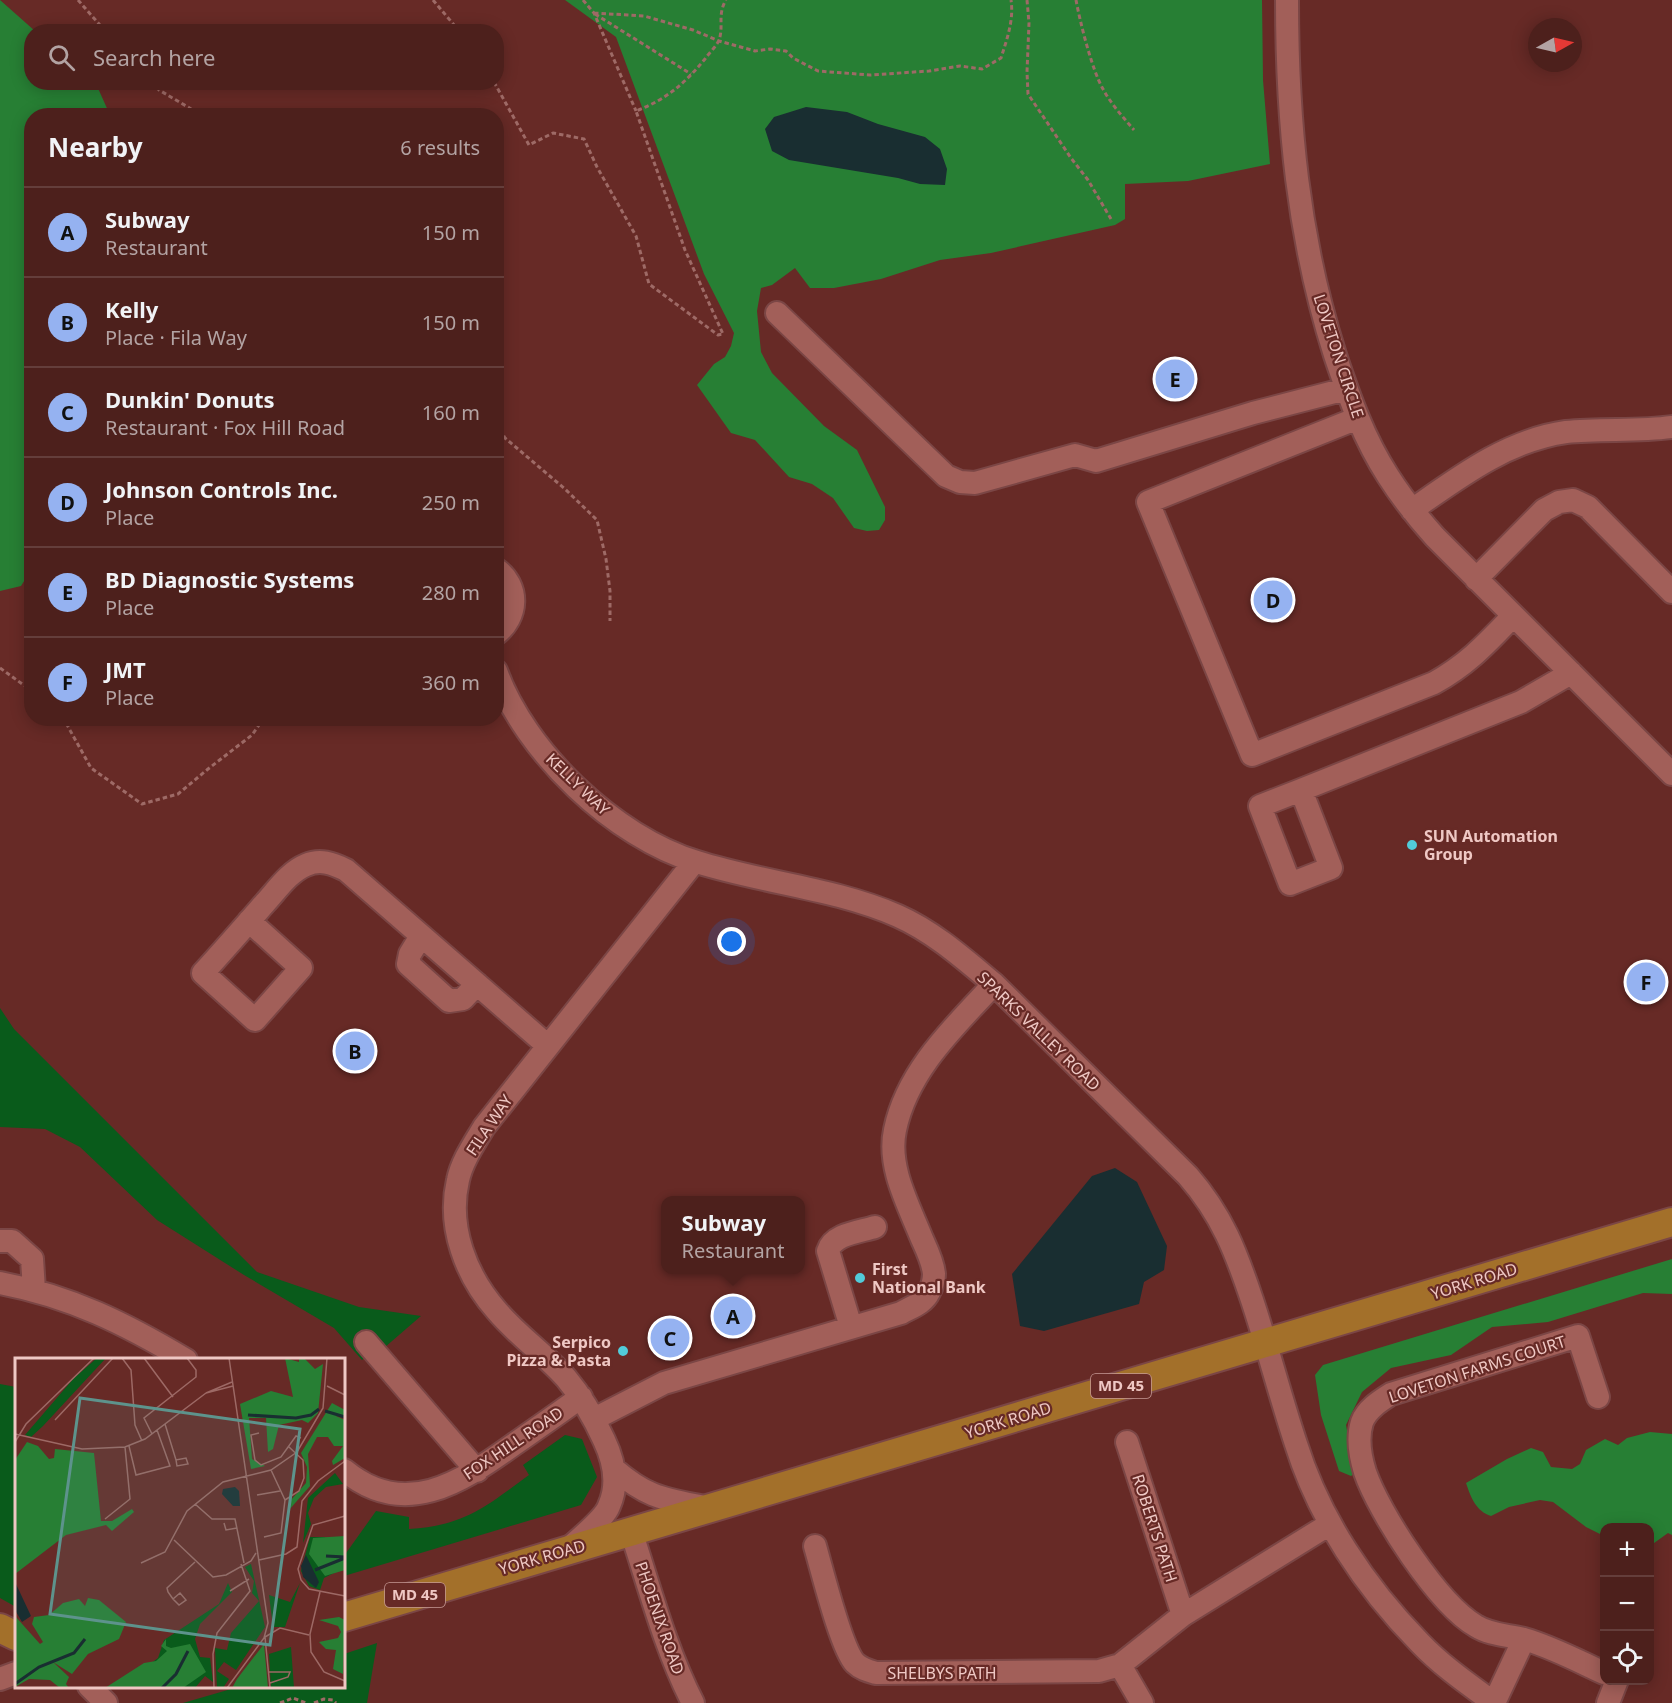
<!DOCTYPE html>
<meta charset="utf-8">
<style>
body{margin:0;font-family:"Noto Sans",sans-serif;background:#542825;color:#f1f3f6}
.controls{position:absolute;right:18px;bottom:18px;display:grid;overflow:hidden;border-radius:12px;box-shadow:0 3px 15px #0003}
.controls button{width:54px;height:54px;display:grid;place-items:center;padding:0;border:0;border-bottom:2px solid #643e3b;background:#4d201c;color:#f1f3f6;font:30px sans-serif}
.compass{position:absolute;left:1528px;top:18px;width:54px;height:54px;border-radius:50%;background:#4d201c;box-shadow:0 3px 15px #0003;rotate:82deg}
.you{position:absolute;left:732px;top:942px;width:21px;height:21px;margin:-15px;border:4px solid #fff;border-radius:50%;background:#1a73e8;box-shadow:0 0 0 9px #1a73e833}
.badge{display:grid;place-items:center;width:39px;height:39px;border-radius:50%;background:#95b2f1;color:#111;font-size:20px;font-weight:700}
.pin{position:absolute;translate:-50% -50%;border:3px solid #fff;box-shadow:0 2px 6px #0006}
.popup{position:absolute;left:661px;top:1196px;width:144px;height:78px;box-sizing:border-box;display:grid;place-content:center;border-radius:12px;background:#4d201c;filter:drop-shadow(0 2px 4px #0005);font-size:20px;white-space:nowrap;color:#b3a3a3}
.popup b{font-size:22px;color:#f1f3f6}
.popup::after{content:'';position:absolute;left:50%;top:100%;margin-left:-12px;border:12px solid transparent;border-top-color:#4d201c}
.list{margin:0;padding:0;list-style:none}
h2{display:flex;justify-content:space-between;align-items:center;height:78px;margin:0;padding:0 24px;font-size:26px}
h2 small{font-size:20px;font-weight:400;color:#b3a3a3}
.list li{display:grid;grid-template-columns:39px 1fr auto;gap:18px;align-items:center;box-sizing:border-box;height:90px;padding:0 24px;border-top:2px solid #643e3b}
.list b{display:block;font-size:22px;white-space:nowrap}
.list p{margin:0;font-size:20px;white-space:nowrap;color:#b3a3a3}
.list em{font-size:20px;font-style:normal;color:#b3a3a3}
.icon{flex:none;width:33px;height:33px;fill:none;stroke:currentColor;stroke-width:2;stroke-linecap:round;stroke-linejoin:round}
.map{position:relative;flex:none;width:1672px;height:1703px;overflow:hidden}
.search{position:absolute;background:#4d201c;box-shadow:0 3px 15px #0003;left:24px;top:24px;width:480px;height:66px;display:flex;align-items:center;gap:15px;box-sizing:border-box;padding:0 21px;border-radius:24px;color:#b3a3a3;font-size:22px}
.panel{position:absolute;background:#4d201c;box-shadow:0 3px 15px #0003;left:24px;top:108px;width:480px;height:618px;border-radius:24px}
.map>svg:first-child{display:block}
.green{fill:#095b1b}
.forest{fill:#277f34}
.water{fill:#192e31}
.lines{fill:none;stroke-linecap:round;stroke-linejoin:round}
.minor-casing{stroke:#7b4645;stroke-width:26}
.major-casing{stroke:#7b4645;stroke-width:32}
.path{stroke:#9e6a66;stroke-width:3;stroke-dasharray:4.5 3;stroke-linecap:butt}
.minor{stroke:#a25f59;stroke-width:22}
.major{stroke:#a3702a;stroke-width:28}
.poi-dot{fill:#52cbd9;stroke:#672a26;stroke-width:2}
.labels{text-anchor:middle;stroke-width:4.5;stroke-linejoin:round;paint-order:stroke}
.shield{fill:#672a26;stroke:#c69995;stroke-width:1.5}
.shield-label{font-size:15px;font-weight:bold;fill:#efc8c4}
.street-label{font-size:16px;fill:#efc8c4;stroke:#672a26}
.poi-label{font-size:16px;font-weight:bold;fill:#efc8c4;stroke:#672a26;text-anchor:start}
.inset-river{fill:none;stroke:#192e31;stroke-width:3}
.inset-road{fill:none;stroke:#9d6965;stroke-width:1.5}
.view{fill:#5d938c;fill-opacity:0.15;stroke:#5d938c;stroke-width:3}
.inset-edge{fill:none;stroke:#efc8c4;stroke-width:3}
</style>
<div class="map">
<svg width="1672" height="1703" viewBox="0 0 1672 1703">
<rect width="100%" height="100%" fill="#672a26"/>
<!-- green -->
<path class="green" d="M0,1008L14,1029L257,1272L359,1307L421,1316L377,1354L373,1351L362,1360L334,1328L244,1275L157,1220L80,1147L45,1129L0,1127Z
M0,1384L16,1387V1607L0,1598Z
M565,1435L582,1439L597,1477L581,1505L344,1576V1556L376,1511L409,1517V1529C464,1526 487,1506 529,1475L523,1465Z
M377,1643L367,1703H183L238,1687L344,1686V1654Z"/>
<!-- forest -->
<path class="forest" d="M0,0L35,31L32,32V82L94,83L97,86L110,115L32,116L31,570L21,586L0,591Z
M565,0H1262L1263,80L1270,164L1188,181L1125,184V219L1115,225L991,253L940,260L881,279L834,288H810L795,268L772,285L761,288L757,311L761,352L772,373L824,426L857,450L885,507V520L879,530L867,531L854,528L833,498L812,484L789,477L755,440L731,433L697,385L714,364L725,357L731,346L734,333L704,274L616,37Z
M1672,1259V1294L1643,1293L1548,1322L1492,1327L1451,1355L1391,1368L1362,1392L1346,1425L1355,1473L1351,1476L1339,1471L1321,1415L1315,1375L1323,1365Z
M1650,1432L1672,1434V1535L1668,1533L1650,1546V1528H1604V1536L1586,1527L1553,1502L1540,1500L1509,1507L1491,1516C1476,1511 1471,1498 1466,1483L1507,1459L1531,1448L1543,1452L1551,1467L1572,1469L1580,1464L1586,1450L1605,1439L1618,1445L1627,1438Z"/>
<!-- water -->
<path class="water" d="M806,107L847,112L878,124L925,137L940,149L947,169L945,185L920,184L898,178L789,160L772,151L765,129L774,117Z
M1115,1168L1137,1182L1167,1246L1164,1270L1144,1282L1139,1304L1044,1331L1020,1326L1012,1274L1092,1176Z"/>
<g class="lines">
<defs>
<path id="minor" d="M1287,0C1287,122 1298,238 1335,355C1349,397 1364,439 1388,476C1402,498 1418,518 1435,537L1672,774
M777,313L946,476L960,482L975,483L1075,455L1096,461L1253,413L1346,389
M1358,418L1148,502L1252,755L1434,683C1468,664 1486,644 1513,616
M1412,510C1459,477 1508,440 1566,432C1601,428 1637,432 1672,427
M496,569C520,586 518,617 496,634
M1476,579L1544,510L1559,502L1573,500L1588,507L1672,592
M496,671C525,752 614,837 697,862C763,883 834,888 898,916C934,932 964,959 994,984L1188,1176C1222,1215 1236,1252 1252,1300C1268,1348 1280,1396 1296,1444C1319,1518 1365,1587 1420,1643C1442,1666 1468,1684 1494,1703
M1301,790L1260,806L1290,884L1331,868L1301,790L1521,702L1571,673
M249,921L301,968L255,1020L203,973C224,950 244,927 265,903C277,890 289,872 306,865C320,859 332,863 346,870L548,1046
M421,936L410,954L408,964L449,1001L463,999L477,984
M0,1241H12L32,1259L34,1290
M0,1283C70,1296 126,1324 186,1360
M851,1327L828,1251C833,1234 859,1232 875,1227
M366,1342L477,1471
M1598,1397L1578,1336L1391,1394C1380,1401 1367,1409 1362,1422C1357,1438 1360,1456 1365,1472C1379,1513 1438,1604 1476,1626C1490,1635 1508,1635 1524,1639C1552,1647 1578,1661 1604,1673
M594,1419L664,1383L901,1313C912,1307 924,1303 929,1292C932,1287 934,1279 934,1274C933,1262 927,1250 922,1239C909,1206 887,1167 895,1130C907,1071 954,1027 994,984
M1127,1442L1183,1615
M614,1469C649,1499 665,1499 709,1508
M344,1470C404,1520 460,1483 513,1445C536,1429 559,1413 581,1397
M631,1531C650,1589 665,1648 693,1703
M815,1546C822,1570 841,1648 855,1663C861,1669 869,1671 876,1673L1099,1671L1120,1665L1183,1615L1330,1524
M568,1549C578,1540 605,1518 609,1506C619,1484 614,1461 604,1440C594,1418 582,1397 566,1378C545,1354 518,1336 497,1311C466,1276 447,1227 458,1180C462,1161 474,1144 484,1127L694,862
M1120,1665L1142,1703
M0,1679L16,1673
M89,1686L106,1703
M1494,1703L1524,1639
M1608,1703L1617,1680"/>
<path id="major" d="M344,1617L1672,1222
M0,1628L16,1636"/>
</defs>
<!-- minor casing -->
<use href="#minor" class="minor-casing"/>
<!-- major casing -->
<use href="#major" class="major-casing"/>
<!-- path -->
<path class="path" d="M78,0L106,32
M433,0L460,32
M583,0L594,13L636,111
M1027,0L1029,23L1027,72L1028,94L1071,158L1088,180L1111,219
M1076,0C1080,22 1092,70 1103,89C1111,104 1123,117 1134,130
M594,13L644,16L693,30L719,41L755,51L770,49L786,51L793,58L818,71L870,75L929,71L960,66L982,69L1001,58C1007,39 1014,20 1011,0
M595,14L691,74
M151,82L159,90L203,116
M494,82L529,145L553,133L584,139L597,167L636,236L649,284L718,335L723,334L685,250L636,111C667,99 684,84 705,59C709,53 716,47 719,40C724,26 717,15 726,0
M496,423L505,438L565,489L597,520L606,559L610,591V621
M0,668L32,691
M61,718L66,723L91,768L142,804L178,794L208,769L252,735L264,718
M280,1703L293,1698L306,1703
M314,1703L324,1699L333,1700L336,1703"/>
<!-- minor -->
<use href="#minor" class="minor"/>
<!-- major -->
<use href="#major" class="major"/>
</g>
<!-- markers -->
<g class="poi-dot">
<circle cx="1412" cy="845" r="6"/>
<circle cx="860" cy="1278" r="6"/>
<circle cx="623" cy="1351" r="6"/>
</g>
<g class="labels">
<!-- shield labels -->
<g class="shield">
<rect x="1091" y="1374" width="60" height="24" rx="4.5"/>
<rect x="385" y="1583" width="60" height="24" rx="4.5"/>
</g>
<g class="shield-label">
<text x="1121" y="1391">MD 45</text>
<text x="415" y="1600">MD 45</text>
</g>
<!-- street labels -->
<g class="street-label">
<text transform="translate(1339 356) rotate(72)" y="6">LOVETON CIRCLE</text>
<text transform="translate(578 784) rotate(44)" y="6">KELLY WAY</text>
<text transform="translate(1039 1031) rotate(44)" y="6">SPARKS VALLEY ROAD</text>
<text transform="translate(489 1125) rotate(-56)" y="6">FILA WAY</text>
<text transform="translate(1474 1281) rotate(-17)" y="6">YORK ROAD</text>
<text transform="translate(1477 1369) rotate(-18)" y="6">LOVETON FARMS COURT</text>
<text transform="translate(1008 1420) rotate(-17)" y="6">YORK ROAD</text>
<text transform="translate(513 1443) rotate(-34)" y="6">FOX HILL ROAD</text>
<text transform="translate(1155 1528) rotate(72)" y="6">ROBERTS PATH</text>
<text transform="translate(542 1557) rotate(-16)" y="6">YORK ROAD</text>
<text transform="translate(660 1618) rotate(71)" y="6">PHOENIX ROAD</text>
<text x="942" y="1679">SHELBYS PATH</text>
</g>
<!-- poi labels -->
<g class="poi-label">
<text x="1424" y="842">SUN Automation<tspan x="1424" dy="18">Group</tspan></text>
<text x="872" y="1275">First<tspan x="872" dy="18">National Bank</tspan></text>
<text x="611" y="1348" text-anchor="end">Serpico<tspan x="611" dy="18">Pizza &amp; Pasta</tspan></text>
</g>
</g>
<!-- overview -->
<g transform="translate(15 1358)">
<rect width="330" height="330" fill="#672a26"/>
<path d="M82,0H91L28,68L16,79L10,77L59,20ZM320,115L328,126L311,129L299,140L293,155L296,166L288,185L293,140ZM295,179H310L325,212L309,220L305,232L294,228L286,213ZM236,206L250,269L221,312L209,304L202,313L214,321L208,330H202L200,290L212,292L216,275L244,243L237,235L239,223L230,209ZM213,225L217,234L185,266L180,281L185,299L195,300L198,324L190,318L180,330H103L143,300L149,282L204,246ZM285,225L270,269H258L254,237L275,244ZM276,289L279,330H256L254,296Z" fill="#095b1b"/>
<path d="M270,0L284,4V0H289L300,11L308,6L303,55L293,65L287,62L264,67L258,91L253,94L251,60H234L237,101L250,108L236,111L225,46L256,33L278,39ZM317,45L330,52V57L321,58L330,62V100L318,107L317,103L328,88H319L313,79H302L293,96L295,128L274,152L275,143L291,125L292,109L286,95ZM12,84L23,88L34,101L39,100L40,91L79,95L86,163H97L117,151L119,154L97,173L91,167L51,177L0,216V102ZM330,178V212L310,218L294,196L298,180ZM73,240L84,242L111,264L104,281L73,296L57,316L38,304L54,319L51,326L54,330H45L35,322L14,321L0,329V258L25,286L28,284L17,266L19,259L34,257L48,245L64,241L70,248ZM324,259L330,262L328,316L318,311L321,292L311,291L304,284L323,280L326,274L323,268L304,262ZM151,281V288L156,290L175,286L191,314L168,330H90L129,305L141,303L152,293L146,288ZM249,286L253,330H217L222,321Z" fill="#277f34"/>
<path d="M220,129L224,133L225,148H218L207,136L208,131ZM291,197L304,224L301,230L288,219L286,208ZM1,226L16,258L7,264L0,252Z" fill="#192e31"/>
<path class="inset-river" d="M310,53L330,59M233,57L281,60L296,57L304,51M311,198L330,199M300,212L330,200M0,326L24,309L59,295L70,281M147,330L161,316L173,293"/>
<path class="inset-road" d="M107,0L116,12L120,67L127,83M129,0L158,39M217,24L191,35L218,28M312,28L330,37M40,62L98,0M150,66L161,102L171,100L173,106L162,108L161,102M244,75L236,77L240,102L246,107L266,99L281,78L286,80M0,76L67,91L110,89L130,81L191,35M137,76L129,60L181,19V12L172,0M0,84L11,66L79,0M114,88L121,117L155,108L142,72M256,112L270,142M242,137L265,133M270,142L284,133L289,120L288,102L274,89M180,146L197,161H220L229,205M330,158L298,167L283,211L286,222L294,231L330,238M90,161L115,141L110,89M209,165L211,172L222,170M249,179L266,175L270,142M159,182L198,219L211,217L236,203L241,195M244,202L271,196L282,189L287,143L303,123L330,103M126,205L150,194L172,153L208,124L256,112L282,94L308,50L312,0M215,233L234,221M305,234L295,276L296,294L309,314L330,323M158,241L165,235L171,242L164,247L158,241L153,234L152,230L180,204M253,314H275L273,319L255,325M199,330L198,296L202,275L235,233L226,206M212,330L249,280L253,265L214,0M255,330L250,279L265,270L294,277"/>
<path class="view" d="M65,40L285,71L255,287L35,256Z"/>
<rect width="330" height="330" class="inset-edge"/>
</g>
</svg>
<div class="controls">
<button>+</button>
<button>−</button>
<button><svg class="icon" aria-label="locate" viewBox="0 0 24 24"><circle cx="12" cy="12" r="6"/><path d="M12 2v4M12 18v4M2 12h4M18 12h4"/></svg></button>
</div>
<svg class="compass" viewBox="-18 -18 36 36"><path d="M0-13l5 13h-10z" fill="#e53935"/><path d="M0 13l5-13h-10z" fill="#b3a3a3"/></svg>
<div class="you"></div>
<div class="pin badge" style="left:733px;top:1316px">A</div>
<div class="popup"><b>Subway</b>Restaurant</div>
<div class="pin badge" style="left:355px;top:1051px">B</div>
<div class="pin badge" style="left:670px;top:1338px">C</div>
<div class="pin badge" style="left:1273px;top:600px">D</div>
<div class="pin badge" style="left:1175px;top:379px">E</div>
<div class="pin badge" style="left:1646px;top:982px">F</div>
<div class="search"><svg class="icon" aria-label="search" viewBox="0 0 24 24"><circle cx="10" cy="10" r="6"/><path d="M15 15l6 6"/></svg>Search here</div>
<section class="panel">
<h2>Nearby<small>6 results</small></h2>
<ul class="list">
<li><span class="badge">A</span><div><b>Subway</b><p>Restaurant</p></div><em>150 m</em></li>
<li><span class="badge">B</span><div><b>Kelly</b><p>Place · Fila Way</p></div><em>150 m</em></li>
<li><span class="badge">C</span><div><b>Dunkin' Donuts</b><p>Restaurant · Fox Hill Road</p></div><em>160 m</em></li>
<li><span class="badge">D</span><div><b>Johnson Controls Inc.</b><p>Place</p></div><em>250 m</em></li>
<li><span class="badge">E</span><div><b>BD Diagnostic Systems</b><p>Place</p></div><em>280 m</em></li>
<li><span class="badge">F</span><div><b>JMT</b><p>Place</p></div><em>360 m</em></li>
</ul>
</section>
</div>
